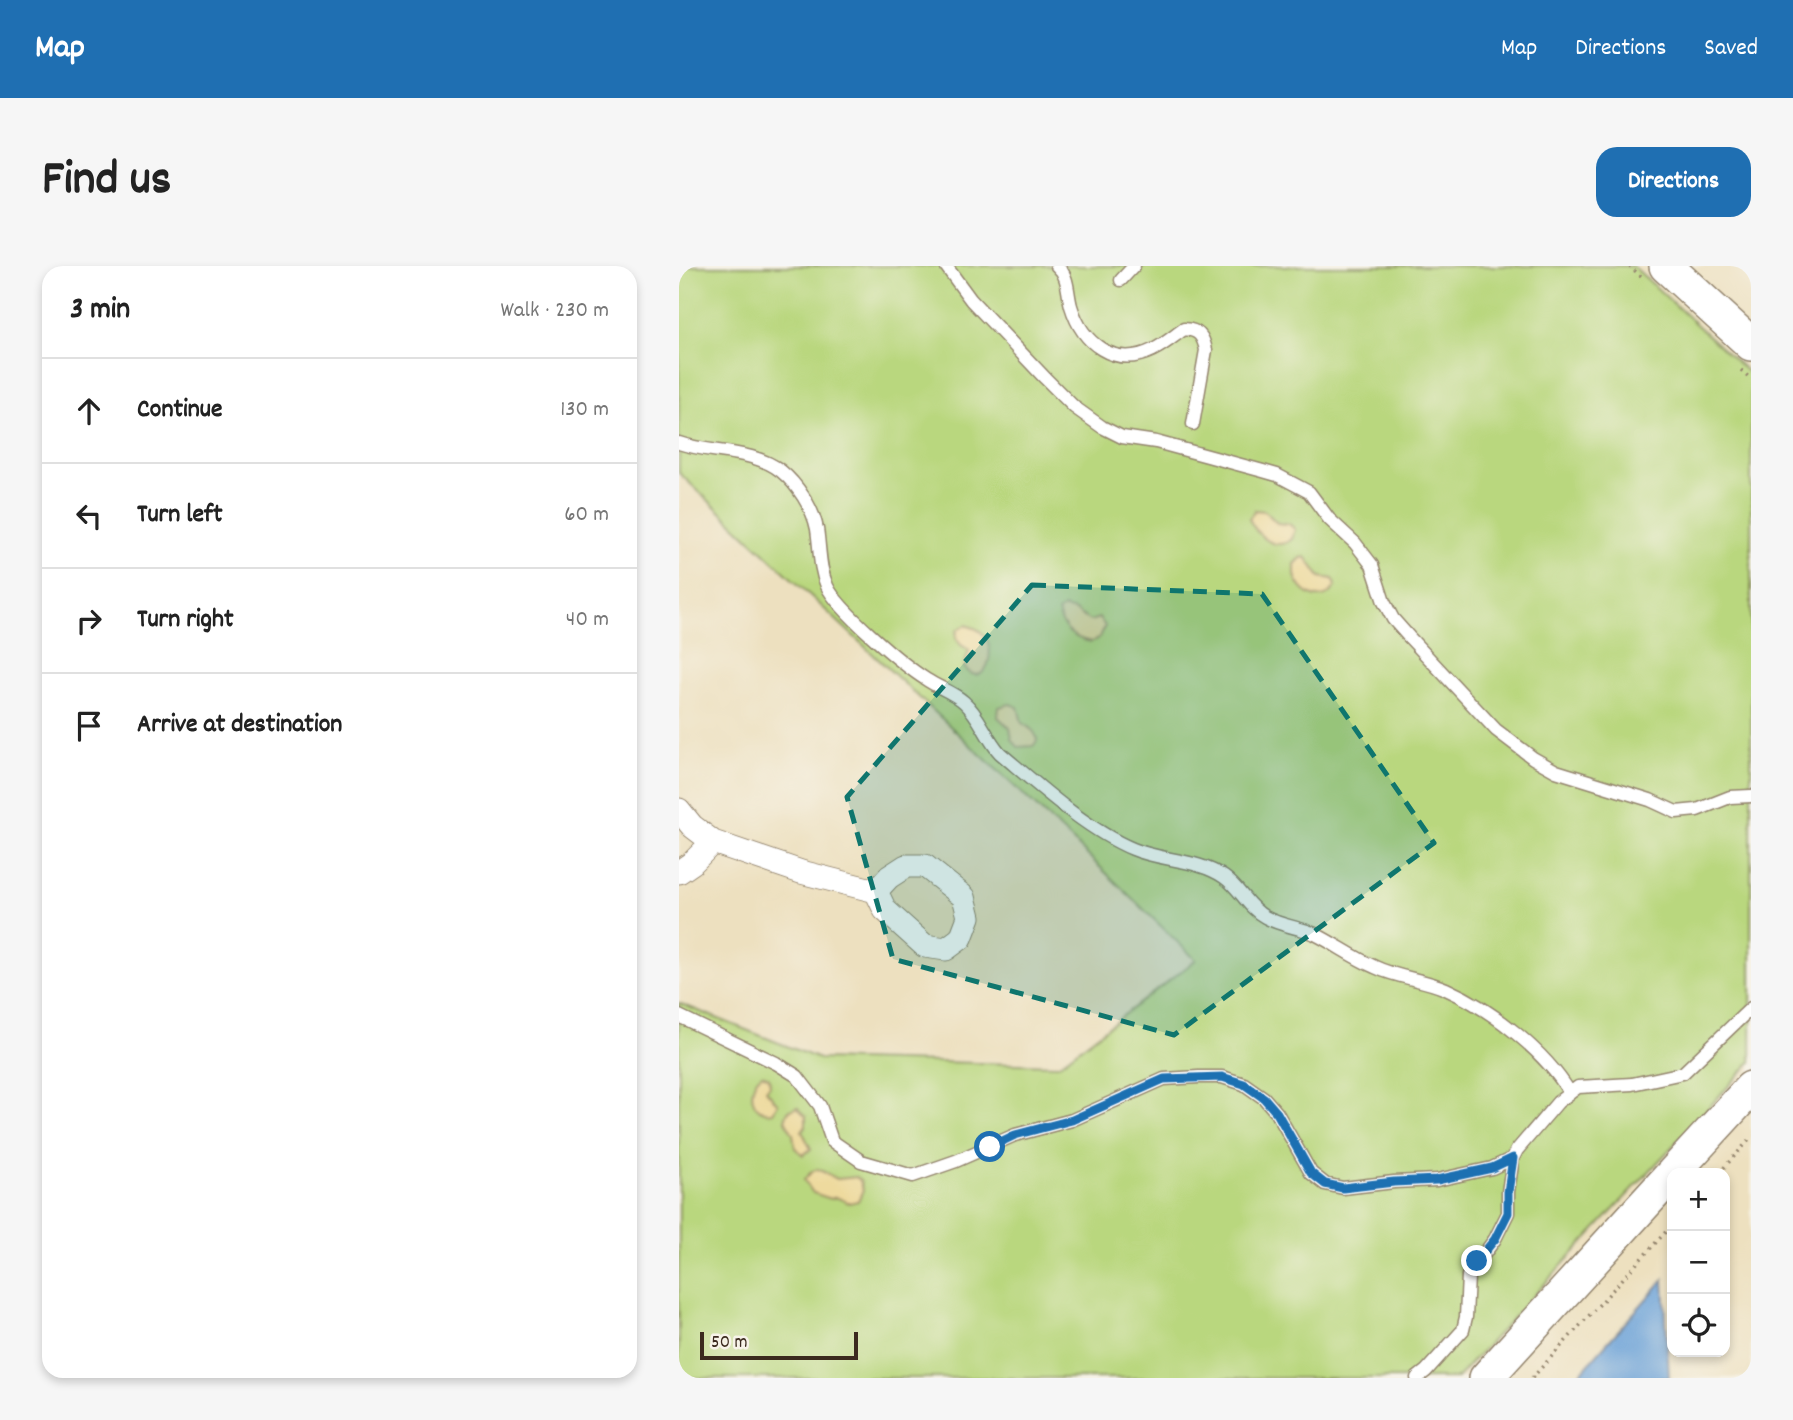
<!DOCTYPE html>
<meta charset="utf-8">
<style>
body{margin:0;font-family:Dekko,sans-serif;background:#f6f6f6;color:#222}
.controls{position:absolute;right:21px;bottom:21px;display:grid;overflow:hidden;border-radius:14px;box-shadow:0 4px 10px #0003}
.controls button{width:63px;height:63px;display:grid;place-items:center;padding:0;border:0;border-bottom:2px solid #e0e0e0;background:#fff;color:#222;font:35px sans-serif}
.scale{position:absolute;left:21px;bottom:18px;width:158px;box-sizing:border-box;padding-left:7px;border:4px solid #3b2a1e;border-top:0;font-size:19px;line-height:24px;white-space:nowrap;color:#3b2a1e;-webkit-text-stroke:5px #f7f3e8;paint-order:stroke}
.stop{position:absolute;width:21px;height:21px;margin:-16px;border:5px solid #1f6fb2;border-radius:50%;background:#fff}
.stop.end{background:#1f6fb2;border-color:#fff;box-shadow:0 2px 7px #0008}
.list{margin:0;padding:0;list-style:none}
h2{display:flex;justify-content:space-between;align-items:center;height:91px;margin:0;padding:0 28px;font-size:30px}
h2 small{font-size:23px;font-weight:400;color:#767676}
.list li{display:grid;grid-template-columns:46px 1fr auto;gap:21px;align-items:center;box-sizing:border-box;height:105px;padding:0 28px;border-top:2px solid #e0e0e0}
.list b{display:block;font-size:26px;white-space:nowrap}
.list em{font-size:23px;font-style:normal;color:#767676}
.icon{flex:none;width:38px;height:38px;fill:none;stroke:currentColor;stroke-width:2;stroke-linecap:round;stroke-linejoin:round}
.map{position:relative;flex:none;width:1072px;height:1112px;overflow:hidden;border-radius:21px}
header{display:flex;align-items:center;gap:42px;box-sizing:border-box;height:98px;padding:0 35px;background:#1f6fb2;color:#fff}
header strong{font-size:33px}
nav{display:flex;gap:38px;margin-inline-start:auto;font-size:24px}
.intro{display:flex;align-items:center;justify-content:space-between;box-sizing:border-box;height:168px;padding:0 42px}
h1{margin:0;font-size:49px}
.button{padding:18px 32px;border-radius:21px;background:#1f6fb2;color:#fff;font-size:24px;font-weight:700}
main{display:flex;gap:42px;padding:0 42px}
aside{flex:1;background:#fff;border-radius:21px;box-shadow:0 4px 10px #0003}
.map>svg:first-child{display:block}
.green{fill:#b9d77e;stroke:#7a804e;stroke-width:2}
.sand{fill:#eeda9e;stroke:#94825e;stroke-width:2}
.water{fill:#6aa1d8;stroke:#52667b;stroke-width:2}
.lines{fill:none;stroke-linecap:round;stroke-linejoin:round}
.lane-casing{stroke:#94856e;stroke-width:15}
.street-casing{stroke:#94856e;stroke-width:25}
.secondary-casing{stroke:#94856e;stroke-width:36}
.path{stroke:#94856e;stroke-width:3.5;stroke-dasharray:2 5;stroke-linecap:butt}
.lane{stroke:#fff;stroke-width:12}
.street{stroke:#fff;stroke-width:23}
.secondary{stroke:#fff;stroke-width:33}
.route{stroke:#1f6fb2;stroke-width:9}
.marked{fill:#0f766e;fill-opacity:0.2;stroke:#0f766e;stroke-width:5;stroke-dasharray:14 9;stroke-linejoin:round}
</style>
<header>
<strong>Map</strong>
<nav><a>Map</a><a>Directions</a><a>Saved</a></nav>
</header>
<div class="intro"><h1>Find us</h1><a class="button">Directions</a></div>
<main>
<aside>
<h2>3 min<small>Walk · 230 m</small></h2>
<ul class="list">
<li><svg class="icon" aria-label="ahead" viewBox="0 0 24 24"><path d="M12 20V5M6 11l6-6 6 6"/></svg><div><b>Continue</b></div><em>130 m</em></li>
<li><svg class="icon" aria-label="left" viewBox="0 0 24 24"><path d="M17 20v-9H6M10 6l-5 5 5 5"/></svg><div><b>Turn left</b></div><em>60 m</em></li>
<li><svg class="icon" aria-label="right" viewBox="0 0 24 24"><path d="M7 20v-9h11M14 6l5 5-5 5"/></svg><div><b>Turn right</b></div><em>40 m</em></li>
<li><svg class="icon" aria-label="arrive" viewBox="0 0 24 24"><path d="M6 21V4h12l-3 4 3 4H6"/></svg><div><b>Arrive at destination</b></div></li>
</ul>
</aside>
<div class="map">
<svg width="1072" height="1112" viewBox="0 0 1072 1112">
<rect width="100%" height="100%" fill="#f7f3e8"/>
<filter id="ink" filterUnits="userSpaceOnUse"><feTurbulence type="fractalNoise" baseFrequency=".0143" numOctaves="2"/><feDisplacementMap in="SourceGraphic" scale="14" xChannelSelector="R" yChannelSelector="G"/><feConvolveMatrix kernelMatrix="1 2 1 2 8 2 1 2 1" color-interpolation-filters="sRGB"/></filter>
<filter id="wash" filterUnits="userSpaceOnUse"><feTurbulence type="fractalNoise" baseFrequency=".00686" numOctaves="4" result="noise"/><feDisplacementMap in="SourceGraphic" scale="28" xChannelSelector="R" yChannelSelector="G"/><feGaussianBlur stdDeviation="1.57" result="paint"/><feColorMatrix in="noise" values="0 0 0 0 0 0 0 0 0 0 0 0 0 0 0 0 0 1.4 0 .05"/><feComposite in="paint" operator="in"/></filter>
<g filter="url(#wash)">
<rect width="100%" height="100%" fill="#ede0bf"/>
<!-- green -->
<path class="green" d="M0,0H954L1072,109V796L778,1112H0V737L140,793L379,799L517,694L394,575L0,207Z"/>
<!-- sand -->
<path class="sand" d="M576,244L586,245L598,257L610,258L616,263L613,273C596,287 578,269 570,253Z
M627,291L641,311L654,313L657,319C645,343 620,327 616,309C616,306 616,302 616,298L622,292Z
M385,342L396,345L411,355L420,352L426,360L421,371L412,376C393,372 384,364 379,346Z
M287,359C292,361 298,362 302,366C321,381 306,427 285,401L290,384L282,379L277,372L278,364Z
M331,438L339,441L343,457C351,462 357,465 358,475L354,480L339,481L333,473L331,462L319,451L320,441Z
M83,808L90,811L91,819L87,824L99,838L94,846C72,850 66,821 83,808Z
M118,841L127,850V859L123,865L132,883L124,889L116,882L114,868L106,854L109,845Z
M139,903L158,913L177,911L181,914L184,924L179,935L170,937L157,931L152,933L134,927L125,914L133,905Z"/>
<!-- water -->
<path class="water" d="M985,1013L990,1112H897Z"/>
</g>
<g filter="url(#ink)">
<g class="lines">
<defs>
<path id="lane" d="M267,0L292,34L366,112L395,141L423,161L443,171L477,176L584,205L598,209L630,226L650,253L676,277L693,299L705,336L714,353L730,371L817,464L854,492L877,505L971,534L997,546L1018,544L1051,531L1072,530
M378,0C390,10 388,26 392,40C403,77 435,103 474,84C485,79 495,70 505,63C520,64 524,70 527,84L514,158
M442,14L455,0
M0,177C32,188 74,183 102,205C118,218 134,242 138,263C141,282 140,302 148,320C159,344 224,399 248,414C260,422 274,426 285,436C301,450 307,472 321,487C359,519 408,564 454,583C482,595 519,593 545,611C561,622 568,641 586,651C602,660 620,661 636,668C656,678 675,692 696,701C719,712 744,713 767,723C812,743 866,785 891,827
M0,750L97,797L118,810L141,840L153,875L182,895L234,910L277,895L336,869L393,854L485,813L520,811H543L565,818L585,832L598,847L632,907L646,918L664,922L715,916L758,914L813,902L834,892
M738,1112L747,1105L784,1064L787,1051L789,1010L816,973L829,947V926L834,892L838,884L879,836L899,821L953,818L1004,807L1072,742"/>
<path id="street" d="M0,544L13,560L34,576L122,606L197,625
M227,600H246L285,631L290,651L282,672L267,683L246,680L206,644L197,625L210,611Z
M0,606L13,597L34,576"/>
<path id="secondary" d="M987,0L1072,78
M994,907L1072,822
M807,1112L993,908"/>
</defs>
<!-- lane casing -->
<use href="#lane" class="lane-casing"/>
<!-- street casing -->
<use href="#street" class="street-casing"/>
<!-- secondary casing -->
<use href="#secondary" class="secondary-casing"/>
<!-- path -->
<path class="path" d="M950,0L962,10
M1062,104L1072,113
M1040,907L1072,872
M853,1112L993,959"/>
<!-- lane -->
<use href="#lane" class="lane"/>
<!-- street -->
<use href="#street" class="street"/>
<!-- secondary -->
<use href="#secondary" class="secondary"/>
</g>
</g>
<g class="lines" filter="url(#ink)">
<!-- route -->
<path class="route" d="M311,881L336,869L393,854L485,813L543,811L565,818L585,832L598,847L632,907L646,918L664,922L715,916L758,914L813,902L834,892L829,926V947L816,973L798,995"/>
</g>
<!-- marked area -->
<path class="marked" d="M353,319L583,328L755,577L495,769L214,693L168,531Z"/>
</svg>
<div class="controls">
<button>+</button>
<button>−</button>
<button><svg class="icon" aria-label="locate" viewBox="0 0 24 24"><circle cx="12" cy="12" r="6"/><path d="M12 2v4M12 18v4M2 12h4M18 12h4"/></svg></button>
</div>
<div class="scale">50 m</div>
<div class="stop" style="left:311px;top:881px"></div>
<div class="stop end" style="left:798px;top:995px"></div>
</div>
</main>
